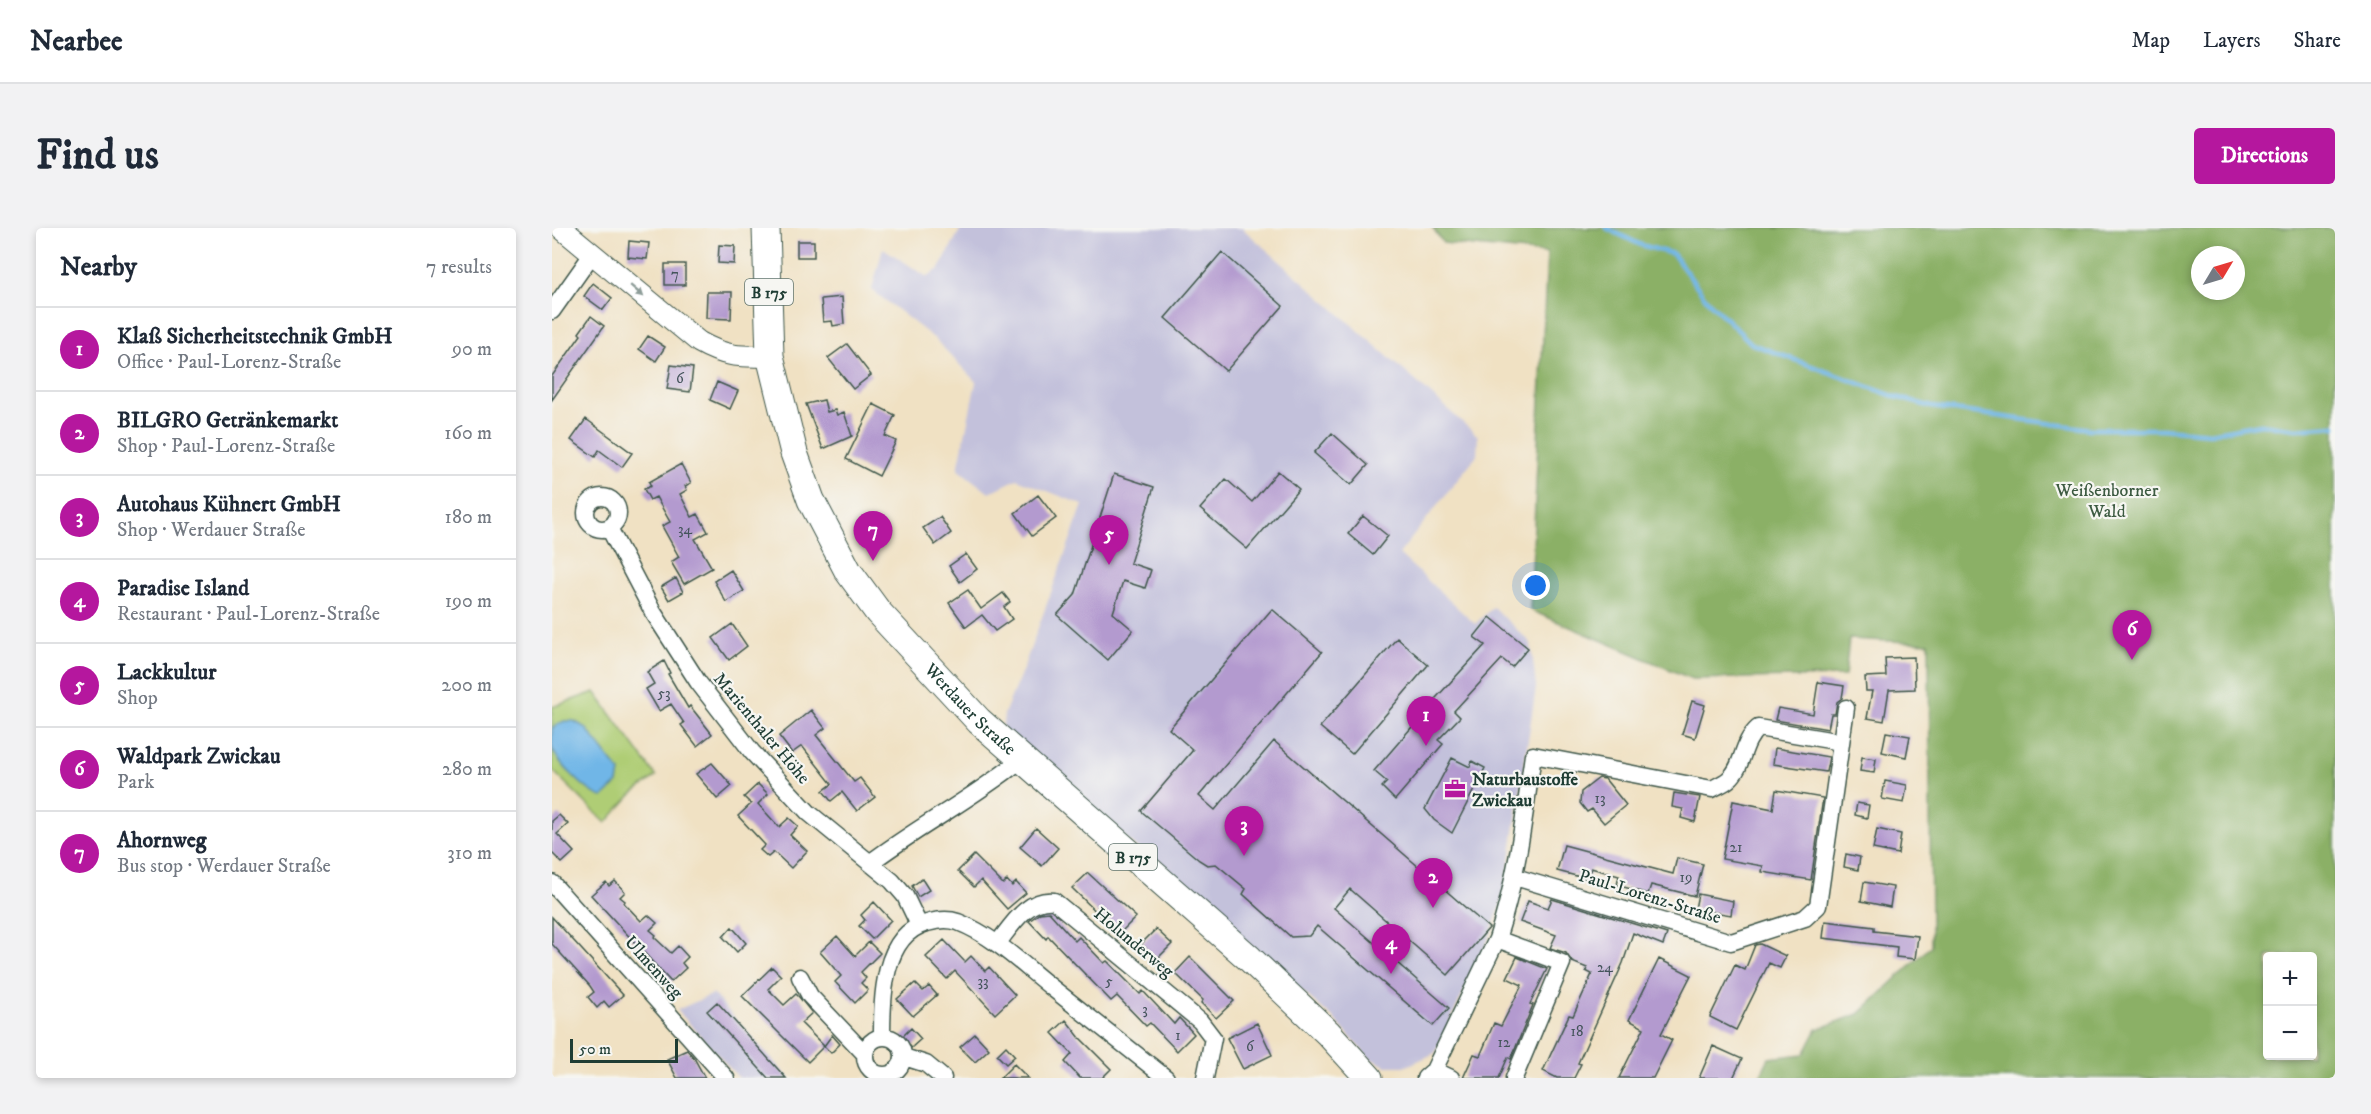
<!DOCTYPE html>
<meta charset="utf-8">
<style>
body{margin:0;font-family:"IM FELL DW Pica",serif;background:#f2f2f3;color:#1f2937}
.controls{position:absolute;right:18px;bottom:18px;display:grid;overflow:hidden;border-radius:6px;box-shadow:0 3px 9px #0003}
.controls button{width:54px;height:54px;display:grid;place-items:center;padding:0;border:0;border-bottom:2px solid #e0e1e3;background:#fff;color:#1f2937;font:30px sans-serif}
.compass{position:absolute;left:1639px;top:18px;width:54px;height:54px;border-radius:50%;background:#fff;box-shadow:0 3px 9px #0003;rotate:52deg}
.scale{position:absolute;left:18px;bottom:15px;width:108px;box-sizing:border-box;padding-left:6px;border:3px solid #1f3d34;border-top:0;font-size:16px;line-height:21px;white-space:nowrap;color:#1f3d34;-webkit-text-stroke:4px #f6f6f2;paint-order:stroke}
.you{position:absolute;left:984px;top:358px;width:21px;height:21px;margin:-15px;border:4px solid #fff;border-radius:50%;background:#1a73e8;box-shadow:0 0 0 9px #1a73e833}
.badge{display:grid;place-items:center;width:39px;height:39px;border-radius:50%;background:#b5179e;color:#fff;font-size:20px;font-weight:700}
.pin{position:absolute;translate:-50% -50px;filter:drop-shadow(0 2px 3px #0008)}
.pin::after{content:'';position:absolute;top:32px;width:21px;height:18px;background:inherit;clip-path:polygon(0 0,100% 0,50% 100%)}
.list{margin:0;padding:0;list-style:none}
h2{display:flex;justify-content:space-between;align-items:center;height:78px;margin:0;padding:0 24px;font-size:26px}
h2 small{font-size:20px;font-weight:400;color:#747a83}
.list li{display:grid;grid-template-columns:39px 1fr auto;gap:18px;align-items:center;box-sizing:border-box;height:84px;padding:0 24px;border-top:2px solid #e0e1e3}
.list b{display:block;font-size:22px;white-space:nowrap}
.list p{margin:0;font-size:20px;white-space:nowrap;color:#747a83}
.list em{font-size:20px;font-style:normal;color:#747a83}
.map{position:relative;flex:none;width:1783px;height:850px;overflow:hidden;border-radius:6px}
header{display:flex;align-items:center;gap:36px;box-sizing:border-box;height:84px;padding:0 30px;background:#fff;border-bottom:2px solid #e0e1e3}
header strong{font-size:28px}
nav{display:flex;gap:33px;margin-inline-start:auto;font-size:21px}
.intro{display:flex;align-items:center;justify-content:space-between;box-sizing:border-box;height:144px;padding:0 36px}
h1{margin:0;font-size:42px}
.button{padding:15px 27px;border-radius:6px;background:#b5179e;color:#fff;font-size:21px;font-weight:700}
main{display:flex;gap:36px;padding:0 36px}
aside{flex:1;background:#fff;border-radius:6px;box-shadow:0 3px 9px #0003}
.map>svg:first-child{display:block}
.industrial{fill:#c3c1db}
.green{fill:#afcd74;stroke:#678554;stroke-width:1.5}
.forest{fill:#8bb066;stroke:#55764d;stroke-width:1.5;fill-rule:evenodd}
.water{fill:#70b6e7;stroke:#487a8e;stroke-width:1.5}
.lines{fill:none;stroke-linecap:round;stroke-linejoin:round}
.stream{stroke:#70b6e7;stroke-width:4.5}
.building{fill:#b39acf}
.minor-casing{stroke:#3e5649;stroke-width:19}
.tertiary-casing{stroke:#3e5649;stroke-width:23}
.primary-casing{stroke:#3e5649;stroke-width:29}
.minor{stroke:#fff;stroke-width:16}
.tertiary{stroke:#fff;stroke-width:21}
.primary{stroke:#fff;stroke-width:27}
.oneway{fill:#8f9e9a}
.labels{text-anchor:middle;stroke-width:4.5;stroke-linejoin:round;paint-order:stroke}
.number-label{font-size:15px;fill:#44545b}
.shield{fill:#f6f6f2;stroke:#60746d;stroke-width:1.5}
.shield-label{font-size:16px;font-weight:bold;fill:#1f3d34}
.park-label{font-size:18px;fill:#3c5a41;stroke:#f6f6f2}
.street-label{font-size:18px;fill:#1f3d34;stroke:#f6f6f2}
.poi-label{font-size:18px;font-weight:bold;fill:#1f3d34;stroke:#f6f6f2;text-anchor:start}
</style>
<header>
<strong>Nearbee</strong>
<nav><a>Map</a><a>Layers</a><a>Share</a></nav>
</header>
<div class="intro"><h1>Find us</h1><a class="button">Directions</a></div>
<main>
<aside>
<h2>Nearby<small>7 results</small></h2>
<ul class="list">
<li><span class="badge">1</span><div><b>Klaß Sicherheitstechnik GmbH</b><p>Office · Paul-Lorenz-Straße</p></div><em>90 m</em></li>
<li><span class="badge">2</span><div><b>BILGRO Getränkemarkt</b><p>Shop · Paul-Lorenz-Straße</p></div><em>160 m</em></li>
<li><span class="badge">3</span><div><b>Autohaus Kühnert GmbH</b><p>Shop · Werdauer Straße</p></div><em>180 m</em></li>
<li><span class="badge">4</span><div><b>Paradise Island</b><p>Restaurant · Paul-Lorenz-Straße</p></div><em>190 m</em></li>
<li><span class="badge">5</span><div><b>Lackkultur</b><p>Shop</p></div><em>200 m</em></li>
<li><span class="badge">6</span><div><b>Waldpark Zwickau</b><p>Park</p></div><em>280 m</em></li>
<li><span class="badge">7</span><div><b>Ahornweg</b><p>Bus stop · Werdauer Straße</p></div><em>310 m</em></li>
</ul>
</aside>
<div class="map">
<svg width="1783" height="850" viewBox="0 0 1783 850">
<rect width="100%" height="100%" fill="#f6f6f2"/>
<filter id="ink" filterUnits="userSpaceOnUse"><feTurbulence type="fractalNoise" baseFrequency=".0167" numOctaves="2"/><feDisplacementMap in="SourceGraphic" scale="12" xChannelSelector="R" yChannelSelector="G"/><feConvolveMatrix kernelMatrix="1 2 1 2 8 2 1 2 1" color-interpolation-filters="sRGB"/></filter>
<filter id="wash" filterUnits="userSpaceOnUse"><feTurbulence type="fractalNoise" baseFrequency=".008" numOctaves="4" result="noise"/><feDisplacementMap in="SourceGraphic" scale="24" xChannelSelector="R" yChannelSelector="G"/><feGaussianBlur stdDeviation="1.35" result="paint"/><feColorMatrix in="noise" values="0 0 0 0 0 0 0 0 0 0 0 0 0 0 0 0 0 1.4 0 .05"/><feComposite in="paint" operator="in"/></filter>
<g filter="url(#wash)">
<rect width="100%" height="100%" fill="#f0e1c3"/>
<!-- industrial -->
<path class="industrial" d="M409,0H690L926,208L925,227L847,326L923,396L941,379L979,415L984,459L953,664L937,710L883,825L855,838H834L817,830L782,791L450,502L452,486L471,441L531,277L465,251L437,265L406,241L424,154L383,111L320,62L331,20L375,49L387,41Z
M161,766L237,850H187L125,782Z"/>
<!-- green -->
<path class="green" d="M43,464L104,548L79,567L54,595L0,542V479Z"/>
<!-- forest -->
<path class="forest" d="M881,0H1783V850H1207L1217,830L1252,826L1265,801L1307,786L1379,718L1377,415L1297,411L1293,448L1140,451L978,382L995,25L891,15ZM1648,27H1684V63H1648ZM1716,728H1760V828H1716Z"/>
<!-- water -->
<path class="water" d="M12,493H22L34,500L68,544L66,555L51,569C38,567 3,533 0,519C0,514 0,506 0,500Z"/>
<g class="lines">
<!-- stream -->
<path class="stream" d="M1054,0L1089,17L1121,26L1155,72L1200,116L1344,169L1380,179L1538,201H1610L1658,205L1709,196L1744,201L1783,198"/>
</g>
<g id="blocks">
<!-- building -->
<path class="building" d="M77,13L97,15L95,31L76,29Z
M245,13H262V29H245Z
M167,17L183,18L182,36L166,35Z
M670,24L731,78L674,143L613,90Z
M113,36H133V57H113Z
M41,55L60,70L51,82L32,68Z
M155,64H180L179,91L154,90Z
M290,69L292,96L281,98L280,93L271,94L269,71Z
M39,88L52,98L0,172V148L29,107L27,105Z
M96,108L113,119L104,133L87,121Z
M295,116L319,147L301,161L276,130Z
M119,137L141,140L138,164L115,161Z
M165,154L186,163L178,181L158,172Z
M272,172L275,184L283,182L285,187L292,184L300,208L271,221L254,176Z
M321,176L343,187L333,208L344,213L327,248L294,231Z
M34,191L80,225L70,239L47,222L43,229L19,212Z
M780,205L816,237L799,257L762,225Z
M129,236L139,255L133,258L135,262L128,266L140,289L146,286L156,304L143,311L160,340L132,356L119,334L127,329L110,298L118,294L104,269L98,272L92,261L99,258L97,254Z
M726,243L747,261L695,321L648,281L674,251L700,274Z
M562,246L602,259L578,335L599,342L593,360L571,353L561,385L581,402L556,432L505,387L523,367Z
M486,267L504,290L480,308L463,285Z
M811,288L836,308L821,327L796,306Z
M388,289L399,305L383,317L371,300Z
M414,326L425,341L408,354L397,338Z
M179,342L192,363L174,374L162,353Z
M124,350L131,364L117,372L109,359Z
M416,362L429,381L451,365L458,374L452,379L460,391L443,403L430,387L414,399L397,375Z
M720,381L770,424L647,568L663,582L722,513L937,700L896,747L798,661L782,680L897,780L881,798L765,698L757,708L739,709L691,666L694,661L664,636L655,637L647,632L589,583L641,522L617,501Z
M938,389L976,420L960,439L950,431L902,483L908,489L886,512L891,516L843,572L830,559L835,554L822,543L872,485L871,484L933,417L922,409Z
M180,396L195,418L177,432L161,410Z
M845,410L876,437L800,526L768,499Z
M1362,429L1363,461L1337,462L1332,493L1315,490L1320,463H1314L1313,449L1334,448L1333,430Z
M112,433L118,445L116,446L136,480L138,478L160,506L145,518L129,497L132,495L119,476L107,483L94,461L102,456L95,444Z
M1266,454L1292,458L1290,470L1285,474L1283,486H1279L1276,501L1223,492L1226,480L1261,486Z
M1140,473L1153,477L1143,510L1130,506Z
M259,482L273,500L264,507L302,554L308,550L323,569L305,583L290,564L279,573L271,563L280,556L250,518L240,525L227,508Z
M1334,504L1358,508L1354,529L1330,524Z
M1223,520L1277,529L1274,544L1221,536Z
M1310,529L1324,531L1322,545L1308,543Z
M900,530L918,539L920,533L933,540L900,605L882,592L873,581Z
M160,535L180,558L165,571L144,546Z
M1047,550L1053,551L1074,577L1052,595L1040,581L1035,584L1028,575L1029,564Z
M1333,553L1355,557L1352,575L1330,571Z
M206,556L216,566L206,576L227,599L237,590L246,598L238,607L255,623L239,640L222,624L216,629L208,622L213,617L186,588L199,576L192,569Z
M1224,562L1271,570L1259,652L1210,644L1211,638L1170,631L1181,573L1221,581Z
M1122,565L1148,569L1143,594L1129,590L1131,581L1120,579Z
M1305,575L1317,577L1315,590L1303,587Z
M7,587L16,596L5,606L22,624L10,635L0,625V593Z
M484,600L506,620L490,638L468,619Z
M1325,601L1349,606L1346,626L1321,621Z
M1012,617L1121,646L1125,630L1151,636L1143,668L1099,657L1096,666L1065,657L1067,648L1039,640L1036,651L1005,643Z
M1294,626L1308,629L1306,642L1292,639Z
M422,627L451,656L455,652L460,658L464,654L474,665L455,681L429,652L422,659L406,643Z
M536,645L584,689L567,706L520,660Z
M370,651L377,662L366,669L360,658Z
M63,653L73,664L68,669L73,673L72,675L89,693L96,687L105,695L98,702L104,707L102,709L119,725L126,718L136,729L130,735L134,740L119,754L39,667L54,654L57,658Z
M1312,654L1341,659L1338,679L1309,673Z
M1146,666L1181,673L1179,687L1143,681Z
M1000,671L1115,706L1111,717L1081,705L1071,735L1026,835L1029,836L1022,850H1005L991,843L1017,787L1021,788L1040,746L1034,743L1035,740L1020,734L1014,725L998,720L1004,707L968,694L976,673L996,680Z
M322,674L339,692L320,711L307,698L313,692L309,687Z
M497,684L523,713L527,709L552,735L555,733L588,766L591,763L622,796L627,790L642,806L625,823L598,795L594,798L565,768L559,773L496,708L494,711L477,693L488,685Z
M0,689L71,767L57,779L52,773L45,780L36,769L42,764L38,758L0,716Z
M1273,693L1322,699V703L1366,708L1363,731L1344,729L1345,719L1271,710Z
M180,699L194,715L185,724L171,709Z
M604,701L620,716L605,731L589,716Z
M285,708L303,728L317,714L328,725L309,744L314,750L309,755L316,762L303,775L283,754L289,748L268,724Z
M392,712L413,734L419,728L433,743L437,739L463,767L443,786L403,743L395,751L374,729Z
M1208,716L1234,728L1228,740L1217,735L1184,802L1158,789L1183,737L1193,742L1203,717Z
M638,729L682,773L664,790L649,775L651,772L623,745Z
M965,729L995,741L978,776L981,777L959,831L956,829L947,850H911L922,826L928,828L942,795L949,798L970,757L955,750Z
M1107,731L1139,747L1109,806L1120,812L1101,850H1067L1092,800L1077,792Z
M220,739L229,748L216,761L232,777L244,766L247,769L260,785L249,795L272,818L280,807L288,816L279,825L272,818L256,834L190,768Z
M363,755L371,763L377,758L385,767L361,788L345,771Z
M165,774L234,850H216L155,783Z
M514,792L528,810L559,841L550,850H528L513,834L520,826L500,805Z
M705,795L720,827L691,841L675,810Z
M359,800L369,811L359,820L349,810Z
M423,806L437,821L423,834L408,819Z
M454,818L463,828L454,836L445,827Z
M1161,818L1190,831L1181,850H1147Z
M135,822L142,830L153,850H125L115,831Z
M462,836L476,850H448Z"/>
</g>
</g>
<g filter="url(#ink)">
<use href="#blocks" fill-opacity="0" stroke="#3e5649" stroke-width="1.5"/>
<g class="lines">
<defs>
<path id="minor" d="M0,83L41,25
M34 285a16 16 0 1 1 32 0a16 16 0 1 1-32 0Z
M57,300L101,384L146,454L200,524L257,585L340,653L353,668L367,697
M318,635C367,598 422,570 470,531
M963,649L1179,714L1253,690L1266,678L1294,480
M0,655L174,850
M945,711L1010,735L962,850
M445,716C460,697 475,670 502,673L648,793L661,810L653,850
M248,749L258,768L313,826
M330,809C330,771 330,707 375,695C385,692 397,691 406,694C442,708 470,736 499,759C538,790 576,820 614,850
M313 828a19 19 0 1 1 38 0a19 19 0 1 1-38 0Z
M352,829L374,836L391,850
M882,842L899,850
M873,850L882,842L945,711C965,651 972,589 981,527L1160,561C1165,558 1173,555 1177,551C1192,538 1189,515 1206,500L1289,514"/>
<path id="tertiary" d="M9,0L147,114C173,129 188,129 218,128"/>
<g id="primary">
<path id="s1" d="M214,0L218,128L242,225L259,272L296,343L326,384L427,493L698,731L776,805L817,850"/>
</g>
</defs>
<!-- minor casing -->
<use href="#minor" class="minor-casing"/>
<!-- tertiary casing -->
<use href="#tertiary" class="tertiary-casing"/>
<!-- primary casing -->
<use href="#primary" class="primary-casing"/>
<!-- minor -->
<use href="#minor" class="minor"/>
<!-- tertiary -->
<use href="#tertiary" class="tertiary"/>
<!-- primary -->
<use href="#primary" class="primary"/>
</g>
<!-- one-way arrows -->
<defs><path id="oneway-solid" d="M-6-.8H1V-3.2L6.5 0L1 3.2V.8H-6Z" transform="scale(1.5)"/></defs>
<use class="oneway" href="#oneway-solid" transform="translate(85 63) rotate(41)"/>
</g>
<!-- icons -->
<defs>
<symbol id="office-bare" viewBox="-9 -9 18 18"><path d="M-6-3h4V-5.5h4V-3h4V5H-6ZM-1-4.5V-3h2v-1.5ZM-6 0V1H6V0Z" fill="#b5179e" stroke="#f6f6f2" stroke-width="2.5" paint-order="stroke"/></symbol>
</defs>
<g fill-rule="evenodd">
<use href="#office-bare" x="888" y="546" width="30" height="30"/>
</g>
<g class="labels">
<!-- number labels -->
<g class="number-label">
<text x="123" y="51">7</text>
<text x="128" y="155">6</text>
<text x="133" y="306">34</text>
<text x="112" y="470">53</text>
<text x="1048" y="575">13</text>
<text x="1184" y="624">21</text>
<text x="1134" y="654">19</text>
<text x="1053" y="744">24</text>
<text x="431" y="758">33</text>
<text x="557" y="758">5</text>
<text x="593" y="786">3</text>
<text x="1025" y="808">18</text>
<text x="626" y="812">1</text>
<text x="952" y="819">12</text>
<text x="698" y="823">6</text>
</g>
<!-- shield labels -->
<g class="shield">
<rect x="193" y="51" width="48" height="26" rx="4.5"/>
<rect x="557" y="616" width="48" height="26" rx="4.5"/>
</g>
<g class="shield-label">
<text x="217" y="70">B 175</text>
<text x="581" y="635">B 175</text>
</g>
<!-- park labels -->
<g class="park-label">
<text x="1555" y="268">Weißenborner<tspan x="1555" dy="21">Wald</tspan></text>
</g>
<!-- street labels -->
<g class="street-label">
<text dy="6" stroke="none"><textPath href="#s1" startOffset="543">Werdauer Straße</textPath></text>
<text transform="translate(210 500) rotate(50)" y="6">Marienthaler Höhe</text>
<text transform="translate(1098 668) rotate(17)" y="6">Paul-Lorenz-Straße</text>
<text transform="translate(582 714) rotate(40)" y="6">Holunderweg</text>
<text transform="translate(102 739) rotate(48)" y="6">Ulmenweg</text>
</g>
<!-- poi labels -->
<g class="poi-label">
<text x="920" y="557">Naturbaustoffe<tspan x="920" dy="21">Zwickau</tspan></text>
</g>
</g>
</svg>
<div class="controls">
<button>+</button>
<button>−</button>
</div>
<svg class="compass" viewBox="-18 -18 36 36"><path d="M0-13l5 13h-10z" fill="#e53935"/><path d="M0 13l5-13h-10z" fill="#747a83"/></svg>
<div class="scale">50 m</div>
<div class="you"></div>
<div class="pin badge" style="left:874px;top:518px">1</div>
<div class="pin badge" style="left:881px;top:680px">2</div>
<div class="pin badge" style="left:692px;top:628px">3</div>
<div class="pin badge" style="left:839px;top:746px">4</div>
<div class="pin badge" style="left:557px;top:337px">5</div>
<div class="pin badge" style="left:1580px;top:432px">6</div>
<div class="pin badge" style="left:321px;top:333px">7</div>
</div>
</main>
